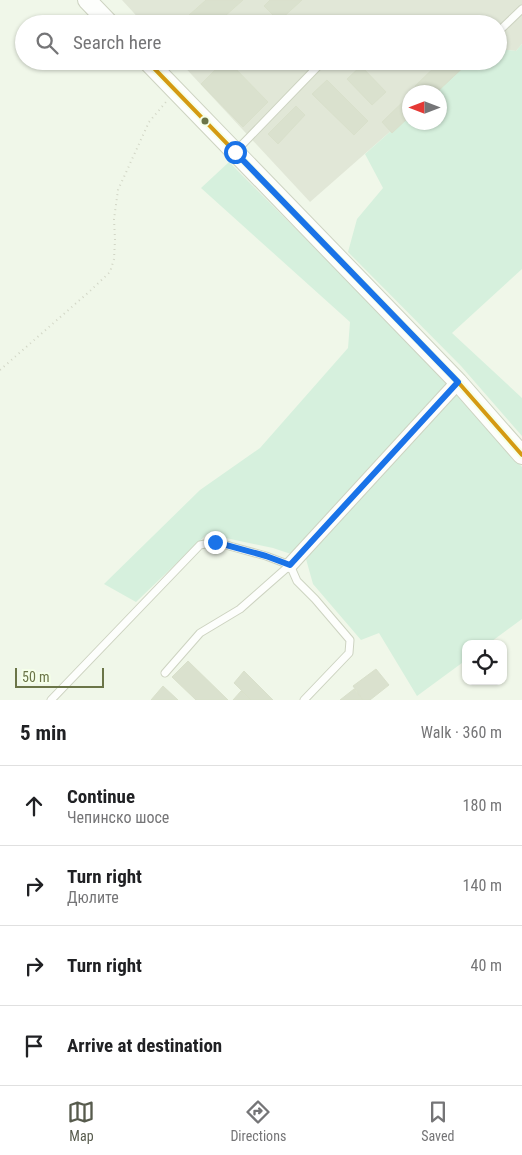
<!DOCTYPE html>
<meta charset="utf-8">
<style>
body{margin:0;font-family:"Roboto Condensed",sans-serif;background:#f6f6f6;color:#202124}
.controls{position:absolute;right:15px;bottom:15px;display:grid;overflow:hidden;border-radius:10px;box-shadow:0 1px 4px #0004}
.controls button{width:45px;height:45px;display:grid;place-items:center;padding:0;border:0;border-bottom:1px solid #e0e0e0;background:#fff;color:#202124;font:25px sans-serif}
.compass{position:absolute;left:402px;top:85px;width:45px;height:45px;border-radius:50%;background:#fff;box-shadow:0 1px 4px #0004;rotate:270deg}
.scale{position:absolute;left:15px;bottom:12px;width:89px;box-sizing:border-box;padding-left:5px;border:2px solid #6b7548;border-top:0;font-size:14px;line-height:18px;white-space:nowrap;color:#6b7548;-webkit-text-stroke:4px #f5ffe9;paint-order:stroke}
.stop{position:absolute;width:15px;height:15px;margin:-11px;border:4px solid #1a73e8;border-radius:50%;background:#fff}
.stop.end{background:#1a73e8;border-color:#fff;box-shadow:0 1px 5px #0008}
.list{margin:0;padding:0;list-style:none}
h2{display:flex;justify-content:space-between;align-items:center;height:65px;margin:0;padding:0 20px;font-size:21px}
h2 small{font-size:16px;font-weight:400;color:#757577}
.list li{display:grid;grid-template-columns:32px 1fr auto;gap:15px;align-items:center;box-sizing:border-box;height:80px;padding:0 20px;border-top:1px solid #e0e0e0}
.list b{display:block;font-size:19px;white-space:nowrap}
.list p{margin:0;font-size:16px;white-space:nowrap;color:#757577}
.list em{font-size:16px;font-style:normal;color:#757577}
.icon{flex:none;width:28px;height:28px;fill:none;stroke:currentColor;stroke-width:2;stroke-linecap:round;stroke-linejoin:round}
.map{position:relative;flex:none;width:522px;height:700px;overflow:hidden}
.search{position:absolute;background:#fff;box-shadow:0 1px 4px #0004;left:15px;right:15px;top:15px;height:55px;display:flex;align-items:center;gap:12px;box-sizing:border-box;padding:0 18px;border-radius:28px;color:#757577;font-size:19px}
.sheet{height:385px;background:#fff}
nav{display:flex;justify-content:space-around;align-items:center;box-sizing:border-box;height:70px;border-top:1px solid #e0e0e0;background:#fff;font-size:14px;color:#757577}
nav a{display:grid;justify-items:center;gap:2px}
nav .on{color:#575b4d}
.map>svg:first-child{display:block}
.industrial{fill:#e1e7d7}
.green{fill:#d6f0dd}
.building{fill:#dae1ce;stroke:#d9e0cb}
.lines{fill:none;stroke-linecap:round;stroke-linejoin:round}
.service-casing{stroke:#cdd3c1;stroke-width:9}
.minor-casing{stroke:#cdd3c1;stroke-width:16}
.tertiary-casing{stroke:#cdd3c1;stroke-width:20}
.path{stroke:#d2d6c6;stroke-width:2;stroke-dasharray:1 4;stroke-linecap:butt}
.service{stroke:#fdfefc;stroke-width:7}
.minor{stroke:#fdfefc;stroke-width:14}
.tertiary{stroke:#fdfefc;stroke-width:18}
.bus-1-casing{stroke:#f5ffe9;stroke-width:8}
.bus-1{stroke:#d49a12;stroke-width:4}
.route{stroke:#1a73e8;stroke-width:6}
.bus-dot{fill:#6b7548;stroke:#f5ffe9;stroke-width:2}
</style>
<div class="map">
<svg width="522" height="700" viewBox="0 0 522 700">
<rect width="100%" height="100%" fill="#f0f7e9"/>
<!-- industrial -->
<path class="industrial" d="M122,0H522V44L516,51L498,49V24H144Z
M179,61H468L434,92H410L409,115L310,202Z"/>
<!-- green -->
<path class="green" d="M522,44V269L452,333L522,398V436L461,366L348,252L357,219L383,188L365,154L409,115L410,122H440V92H434L468,61H498V49L516,51Z
M229,162L446,379L522,467V619L488,644H466V660L417,696L379,633L361,640L313,584L306,559L273,548L207,534L136,602L104,584L200,490L260,448L348,348L350,322L201,188Z"/>
<!-- building -->
<path class="building" d="M206,0H243L216,24H179Z
M270,0H302L279,21L264,6Z
M224,61H228L268,102L243,127L201,84Z
M441,61H470L437,92H420L415,86Z
M361,66L386,92L372,105L347,79Z
M327,80L368,121L354,135L312,94Z
M410,95V116L392,133L382,122Z
M296,106L305,115L278,144L268,134Z
M188,661L228,700H196L172,677Z
M376,669L389,685L370,700H363L353,686Z
M244,671L273,700H251L234,683Z
M163,686L178,700H151Z
M354,689L363,700H340Z
M241,691L251,700H233Z"/>
<g class="lines">
<defs>
<path id="service" d="M498,32L522,9
M235,152L323,61
M165,673L200,633L240,609L290,565
M51,700L200,545L215,542L266,556L290,565L297,581L315,599L350,640L349,653L304,700"/>
<path id="minor" d="M290,565L458,382"/>
<path id="tertiary" d="M87,0L110,24
M147,61L458,382L522,455"/>
</defs>
<!-- service casing -->
<use href="#service" class="service-casing"/>
<!-- minor casing -->
<use href="#minor" class="minor-casing"/>
<!-- tertiary casing -->
<use href="#tertiary" class="tertiary-casing"/>
<!-- path -->
<path class="path" d="M0,370L90,291L110,272L114,259L115,240L114,219L118,190L149,122L166,102"/>
<!-- service -->
<use href="#service" class="service"/>
<!-- minor -->
<use href="#minor" class="minor"/>
<!-- tertiary -->
<use href="#tertiary" class="tertiary"/>
<defs>
<path id="bus-1" d="M147,61L458,382L522,455"/>
</defs>
<!-- bus-1 casing -->
<use href="#bus-1" class="bus-1-casing"/>
<!-- bus-1 -->
<use href="#bus-1" class="bus-1"/>
</g>
<g class="lines">
<!-- route -->
<path class="route" d="M215,542L266,556L290,565L458,382L235,152"/>
</g>
<!-- markers -->
<circle class="bus-dot" cx="205" cy="121" r="4.5"/>
</svg>
<div class="controls">
<button><svg class="icon" aria-label="locate" viewBox="0 0 24 24"><circle cx="12" cy="12" r="6"/><path d="M12 2v4M12 18v4M2 12h4M18 12h4"/></svg></button>
</div>
<svg class="compass" viewBox="-18 -18 36 36"><path d="M0-13l5 13h-10z" fill="#e53935"/><path d="M0 13l5-13h-10z" fill="#757577"/></svg>
<div class="scale">50 m</div>
<div class="stop" style="left:235px;top:152px"></div>
<div class="stop end" style="left:215px;top:542px"></div>
<div class="search"><svg class="icon" aria-label="search" viewBox="0 0 24 24"><circle cx="10" cy="10" r="6"/><path d="M15 15l6 6"/></svg>Search here</div>
</div>
<section class="sheet">
<h2>5 min<small>Walk · 360 m</small></h2>
<ul class="list">
<li><svg class="icon" aria-label="ahead" viewBox="0 0 24 24"><path d="M12 20V5M6 11l6-6 6 6"/></svg><div><b>Continue</b><p>Чепинско шосе</p></div><em>180 m</em></li>
<li><svg class="icon" aria-label="right" viewBox="0 0 24 24"><path d="M7 20v-9h11M14 6l5 5-5 5"/></svg><div><b>Turn right</b><p>Дюлите</p></div><em>140 m</em></li>
<li><svg class="icon" aria-label="right" viewBox="0 0 24 24"><path d="M7 20v-9h11M14 6l5 5-5 5"/></svg><div><b>Turn right</b></div><em>40 m</em></li>
<li><svg class="icon" aria-label="arrive" viewBox="0 0 24 24"><path d="M6 21V4h12l-3 4 3 4H6"/></svg><div><b>Arrive at destination</b></div></li>
</ul>
</section>
<nav>
<a class="on"><svg class="icon" aria-label="map" viewBox="0 0 24 24"><path d="M3 6l6-2 6 2 6-2v14l-6 2-6-2-6 2zM9 4v14M15 6v14"/></svg>Map</a>
<a><svg class="icon" aria-label="directions" viewBox="0 0 24 24"><path d="M12 3l9 9-9 9-9-9zM9 14v-3h6M13 9l2 2-2 2"/></svg>Directions</a>
<a><svg class="icon" aria-label="saved" viewBox="0 0 24 24"><path d="M7 4h10v16l-5-4-5 4z"/></svg>Saved</a>
</nav>
